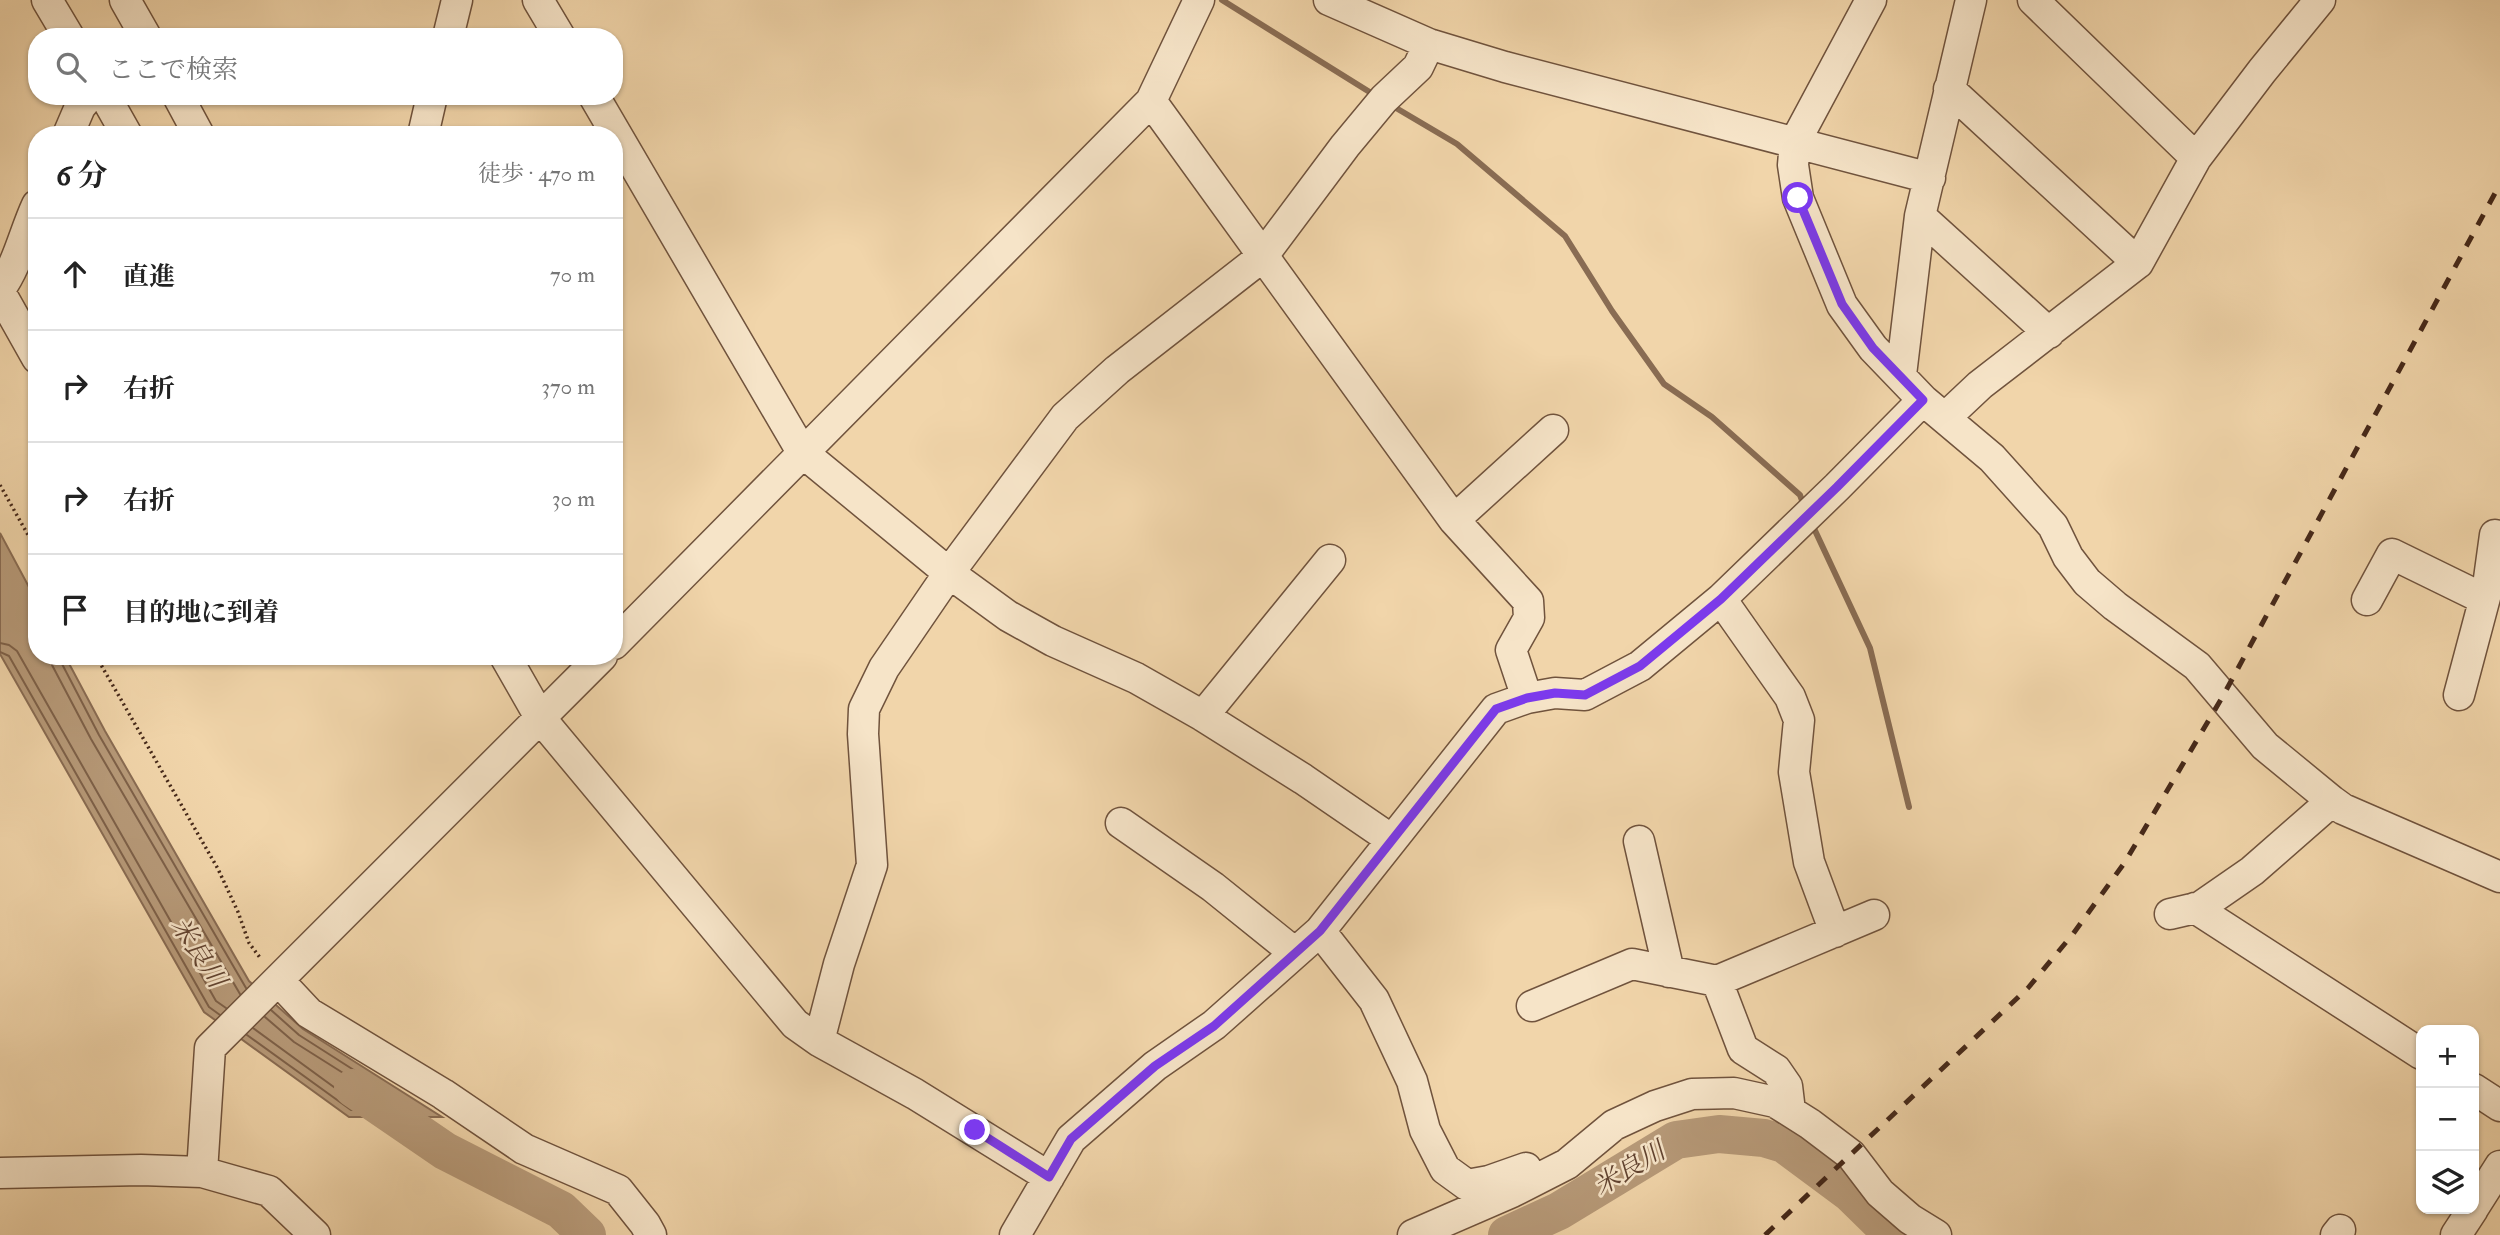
<!DOCTYPE html>
<html lang="ja">
<meta charset="utf-8">
<style>
body{margin:0;font-family:"IM FELL Double Pica","Noto Serif JP",serif;background:#f2f2f2;color:#222}
.controls{position:absolute;right:21px;bottom:21px;display:grid;overflow:hidden;border-radius:14px;box-shadow:0 2px 5px #0004}
.controls button{width:63px;height:63px;display:grid;place-items:center;padding:0;border:0;border-bottom:2px solid #e0e0e0;background:#fff;color:#222;font:35px sans-serif}
.stop{position:absolute;width:21px;height:21px;margin:-16px;border:5px solid #7c3aed;border-radius:50%;background:#fff}
.stop.end{background:#7c3aed;border-color:#fff;box-shadow:0 2px 7px #0008}
.list{margin:0;padding:0;list-style:none}
h2{display:flex;justify-content:space-between;align-items:center;height:91px;margin:0;padding:0 28px;font-size:30px}
h2 small{font-size:23px;font-weight:400;color:#767676}
.list li{display:grid;grid-template-columns:46px 1fr auto;gap:21px;align-items:center;box-sizing:border-box;height:112px;padding:0 28px;border-top:2px solid #e0e0e0}
.list b{display:block;font-size:26px;white-space:nowrap}
.list em{font-size:23px;font-style:normal;color:#767676}
.icon{flex:none;width:38px;height:38px;fill:none;stroke:currentColor;stroke-width:2;stroke-linecap:round;stroke-linejoin:round}
.map{position:relative;flex:none;width:2500px;height:1235px;overflow:hidden}
.search{position:absolute;background:#fff;box-shadow:0 2px 5px #0004;left:28px;top:28px;width:595px;height:77px;display:flex;align-items:center;gap:18px;box-sizing:border-box;padding:0 24px;border-radius:28px;color:#767676;font-size:26px}
.panel{position:absolute;background:#fff;box-shadow:0 2px 5px #0004;left:28px;top:126px;width:595px;height:539px;border-radius:28px}
.map>svg:first-child{display:block}
.water{fill:#b79a79;stroke:#896c53;stroke-width:2}
.lines{fill:none;stroke-linecap:round;stroke-linejoin:round}
.shore{stroke:#7e6149;stroke-width:2}
.stream{stroke:#896c53;stroke-width:6}
.river{stroke:#b79a79;stroke-width:38}
.minor-casing{stroke:#70533d;stroke-width:33}
.path{stroke:#452819;stroke-width:3.5;stroke-dasharray:2 3.5;stroke-linecap:butt}
.minor{stroke:#f6e4c8;stroke-width:30}
.rail{stroke:#452819;stroke-width:5;stroke-dasharray:12 12;stroke-linecap:butt}
.route{stroke:#7c3aed;stroke-width:9}
.labels{text-anchor:middle;stroke-width:5;stroke-linejoin:round;paint-order:stroke}
.water-label{font-size:26px;font-style:italic;fill:#624431;stroke:#f6e4c8}
</style>
<div class="map">
<svg width="2500" height="1235" viewBox="0 0 2500 1235">
<rect width="100%" height="100%" fill="#f1d5aa"/>
<filter id="stains"><feTurbulence type="fractalNoise" baseFrequency=".00286" numOctaves="4"/><feColorMatrix values="0 0 0 0 .2 0 0 0 0 .09 0 0 0 0 .02 0 0 0 .5 -.17"/></filter>
<radialGradient id="worn" r=".72"><stop offset=".6" stop-color="#630" stop-opacity="0"/><stop offset="1" stop-color="#630" stop-opacity=".3"/></radialGradient>
<!-- water -->
<path class="water" d="M0,533L37,602V656H65L105,731L249,981L303,1029L442,1117H349L204,1012L0,654Z"/>
<g class="lines">
<!-- shore -->
<path class="shore" d="M0,643L9,645L17,651L216,1001L226,1008
M0,652L9,656L209,1007L220,1015
M51,656L52,665L91,739L240,994
M60,656L61,662L99,735L246,988
M253,1028L353,1101L378,1100V1095L294,1042L265,1017
M247,1035L351,1110L409,1109L407,1104L299,1035L271,1010"/>
<!-- stream -->
<path class="stream" d="M1222,0L1376,96
M1391,105L1457,144L1565,236L1612,311L1664,384L1712,417L1800,495L1804,506
M1811,522L1870,648L1909,807"/>
<!-- river -->
<path class="river" d="M353,1088L445,1151L561,1210L587,1235
M1507,1235L1559,1211L1676,1140L1719,1134L1764,1138L1784,1144L1850,1193L1893,1235"/>
<defs>
<path id="minor" d="M47,0L69,37
M125,0L146,37
M538,0L560,37
M1329,0L1429,44L1505,67L1930,178
M1871,0L1795,142L1793,165L1798,198L1842,305L1873,348L1923,400L1992,458L2053,526L2068,557L2087,582L2115,606L2197,666L2265,746L2332,801L2343,809L2500,877
M2033,0L2196,158
M448,37L457,0
M1949,89L2138,263
M105,96L127,135
M178,96L199,135
M594,96L802,452L949,573L1008,616L1053,641L1136,678L1203,716L1303,779L1392,840
M1151,101L1454,520L1528,601L1529,618L1511,650L1527,698
M68,135L80,107L89,96
M423,135L432,96
M1920,216L2049,333
M0,289C18,264 24,233 37,205
M0,292L37,358
M1901,375L1920,216L1971,0
M1946,417L1980,385L2138,263L2196,158L2262,71L2320,0
M1454,520L1553,430
M2488,586L2495,535
M1721,599L1790,697L1799,720L1794,772L1809,862L1835,932
M2367,600L2392,554L2484,599
M614,644L1151,101L1199,0
M505,656L541,719L795,1024L819,1041L915,1094L1049,1177
M2459,695L2488,586H2493
M1203,716L1330,560
M1121,823L1213,887L1295,953
M1639,841L1669,972
M2195,908L2421,1054
M2170,914L2200,907L2252,871L2332,801
M1320,931L1374,1000L1412,1081L1425,1130L1445,1169L1467,1185L1489,1181L1526,1168
M278,980L309,1013L443,1094L524,1149L618,1190L645,1224L651,1235
M1717,981L1743,1049L1776,1070L1787,1086L1790,1111
M1532,1006L1632,964L1717,981L1874,915
M819,1041L839,964L872,865L863,734L864,709L884,668L949,573L1065,417L1117,370L1262,257L1345,146L1384,99L1418,67L1429,44
M2474,1089L2500,1106
M202,1172L210,1048L602,656
M0,1173L141,1170L202,1172L269,1191L315,1235
M2474,1207L2500,1166
M1015,1235L1071,1139L1155,1066L1214,1025L1320,931L1496,709L1527,698L1555,693L1585,695L1640,666L1721,599L1837,487L1923,400
M1413,1235L1512,1192L1567,1164L1614,1125L1655,1106L1692,1094L1734,1093L1775,1102L1810,1124L1851,1155L1880,1193L1910,1219L1936,1235
M2336,1235L2340,1230
M2456,1235L2473,1209"/>
</defs>
<!-- minor casing -->
<use href="#minor" class="minor-casing"/>
<!-- path -->
<path class="path" d="M0,485L37,551
M96,656L218,869L238,912L249,943L261,959"/>
<!-- minor -->
<use href="#minor" class="minor"/>
<!-- rail -->
<path class="rail" d="M1765,1235L2028,988L2073,934L2125,862L2223,696L2500,184"/>
</g>
<g class="lines">
<!-- route -->
<path class="route" d="M975,1130L1049,1177L1071,1139L1155,1066L1214,1026L1320,931L1496,709L1527,698L1555,693L1585,695L1640,666L1721,599L1837,487L1923,400L1873,348L1842,304L1798,198"/>
</g>
<g class="labels">
<!-- water labels -->
<g class="water-label">
<text transform="translate(199 952) rotate(57)" y="9">米良川</text>
<text transform="translate(1629 1168) rotate(-31)" y="9">米良川</text>
</g>
</g>
<rect width="100%" height="100%" filter="url(#stains)"/>
<rect width="100%" height="100%" fill="url(#worn)"/>
</svg>
<div class="controls">
<button>+</button>
<button>−</button>
<button><svg class="icon" aria-label="layers" viewBox="0 0 24 24"><path d="M12 4l9 5-9 5-9-5zM3 14l9 5 9-5"/></svg></button>
</div>
<div class="stop" style="left:1798px;top:198px"></div>
<div class="stop end" style="left:975px;top:1130px"></div>
<div class="search"><svg class="icon" aria-label="search" viewBox="0 0 24 24"><circle cx="10" cy="10" r="6"/><path d="M15 15l6 6"/></svg>ここで検索</div>
<section class="panel">
<h2>6 分<small>徒歩 · 470 m</small></h2>
<ul class="list">
<li><svg class="icon" aria-label="ahead" viewBox="0 0 24 24"><path d="M12 20V5M6 11l6-6 6 6"/></svg><div><b>直進</b></div><em>70 m</em></li>
<li><svg class="icon" aria-label="right" viewBox="0 0 24 24"><path d="M7 20v-9h11M14 6l5 5-5 5"/></svg><div><b>右折</b></div><em>370 m</em></li>
<li><svg class="icon" aria-label="right" viewBox="0 0 24 24"><path d="M7 20v-9h11M14 6l5 5-5 5"/></svg><div><b>右折</b></div><em>30 m</em></li>
<li><svg class="icon" aria-label="arrive" viewBox="0 0 24 24"><path d="M6 21V4h12l-3 4 3 4H6"/></svg><div><b>目的地に到着</b></div></li>
</ul>
</section>
</div>
